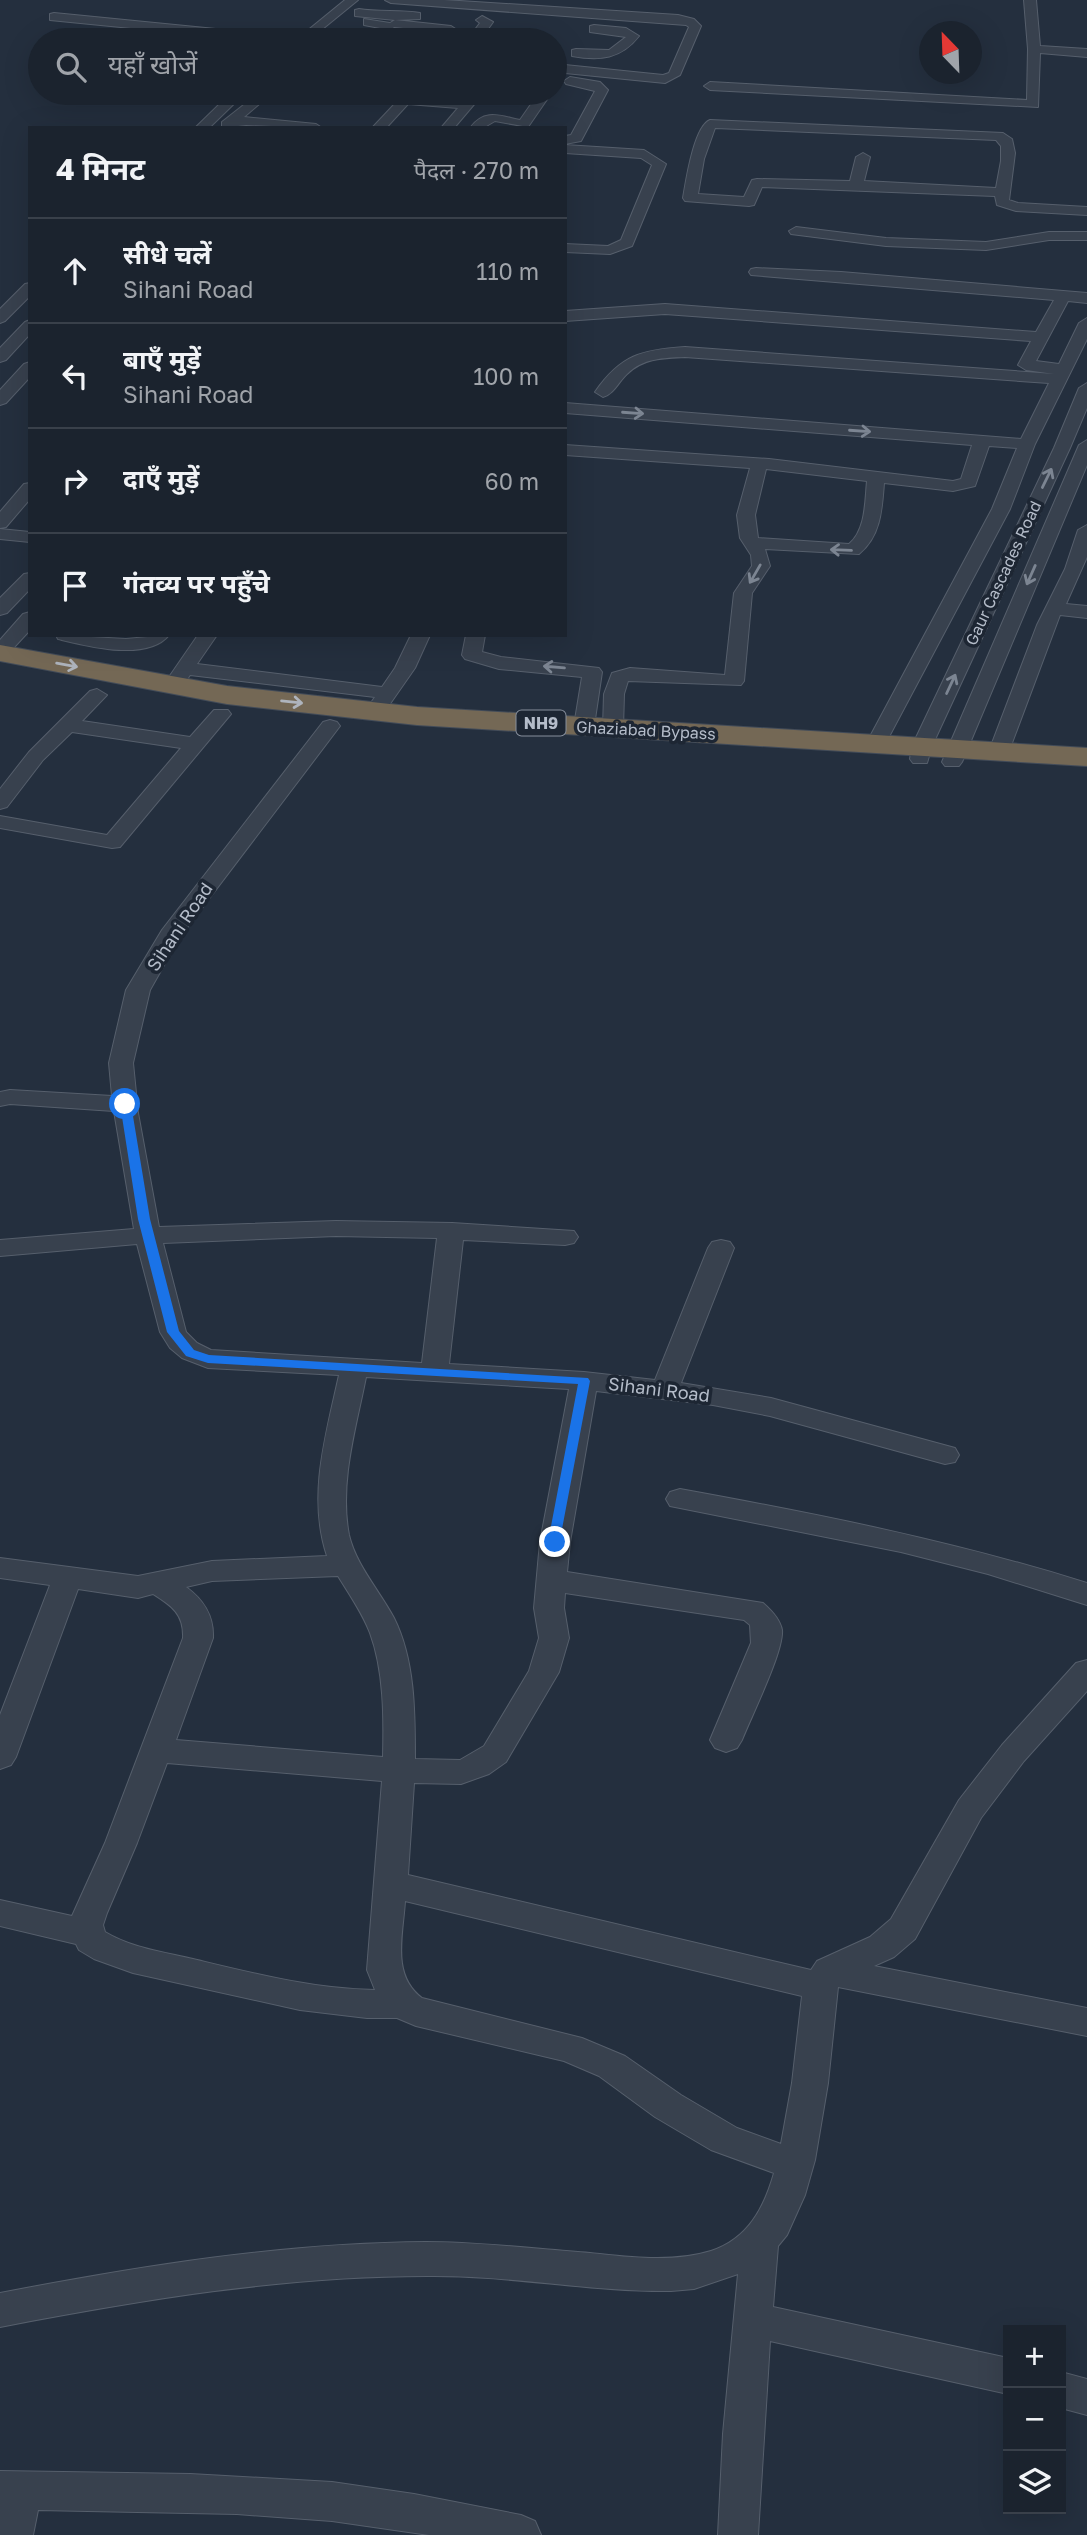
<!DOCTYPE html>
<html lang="hi">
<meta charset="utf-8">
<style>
body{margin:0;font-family:"Golos Text","Noto Sans Devanagari",sans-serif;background:#282f3a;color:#f1f3f6}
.controls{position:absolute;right:21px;bottom:21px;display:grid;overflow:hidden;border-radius:0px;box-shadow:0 7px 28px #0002}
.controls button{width:63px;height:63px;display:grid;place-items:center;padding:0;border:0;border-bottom:2px solid #39404a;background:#1b232e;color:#f1f3f6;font:35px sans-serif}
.compass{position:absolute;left:919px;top:21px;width:63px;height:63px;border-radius:50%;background:#1b232e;box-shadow:0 7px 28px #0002;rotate:337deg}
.stop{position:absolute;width:21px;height:21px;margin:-16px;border:5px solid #1a73e8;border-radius:50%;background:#fff}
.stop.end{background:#1a73e8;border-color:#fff;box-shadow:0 2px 7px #0008}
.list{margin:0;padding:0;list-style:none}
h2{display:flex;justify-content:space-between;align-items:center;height:91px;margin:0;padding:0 28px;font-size:30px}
h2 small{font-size:23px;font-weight:400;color:#a0a4aa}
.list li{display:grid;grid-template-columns:46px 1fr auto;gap:21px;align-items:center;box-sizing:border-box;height:105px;padding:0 28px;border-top:2px solid #39404a}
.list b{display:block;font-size:26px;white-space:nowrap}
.list p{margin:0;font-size:23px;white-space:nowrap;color:#a0a4aa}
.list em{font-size:23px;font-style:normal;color:#a0a4aa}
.icon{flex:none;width:38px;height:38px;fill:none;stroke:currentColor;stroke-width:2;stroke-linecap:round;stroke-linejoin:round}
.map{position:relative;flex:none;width:1087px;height:2535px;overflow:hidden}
.search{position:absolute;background:#1b232e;box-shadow:0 7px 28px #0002;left:28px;top:28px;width:539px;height:77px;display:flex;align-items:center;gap:18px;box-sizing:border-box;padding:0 24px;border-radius:38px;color:#a0a4aa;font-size:26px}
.panel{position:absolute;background:#1b232e;box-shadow:0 7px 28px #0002;left:28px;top:126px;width:539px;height:511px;border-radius:0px}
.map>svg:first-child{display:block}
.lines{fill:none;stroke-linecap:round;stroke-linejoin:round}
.minor-casing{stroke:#565f6c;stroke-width:2}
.highway-casing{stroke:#434c59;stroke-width:2}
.minor{fill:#38414e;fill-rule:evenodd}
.highway{fill:#746855;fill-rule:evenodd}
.oneway{stroke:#7c8592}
.oneway2{stroke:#aeb4bd}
.route{fill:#1a73e8}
.labels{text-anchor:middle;stroke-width:7;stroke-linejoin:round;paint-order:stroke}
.far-street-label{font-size:16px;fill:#b4bcc9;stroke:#1d2633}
.shield{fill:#1d2633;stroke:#878f9c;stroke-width:2}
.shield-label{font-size:16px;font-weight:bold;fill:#b4bcc9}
.street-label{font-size:18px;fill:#b4bcc9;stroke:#1d2633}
</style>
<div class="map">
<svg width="1087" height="2535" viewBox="0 0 1087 2535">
<rect width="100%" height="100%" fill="#242f3e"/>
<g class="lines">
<defs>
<path id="minor" d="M345,0H358L309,40H296Z
M385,0H444L678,15L694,19L701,26L680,75L665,83L555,72V64L663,75L669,73L689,27L686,25L391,3Z
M1024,0H1036L1040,46L1087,49V57L1040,53L1038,107L710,90L704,86L710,82L1027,100L1028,49Z
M359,9C379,12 401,10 420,13V19L395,20L451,26L457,30L446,40H433L441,32L394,27L380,40H367L380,28L364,25V19L390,23L395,20L355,16V10Z
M54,13L286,36L292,40H252L50,20V14Z
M482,16L493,22L488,29L518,33L528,40L476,34L474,31L480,23L476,20Z
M594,25L626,28L639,36C621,59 600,61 572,56V50L576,49L609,50L626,37L590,32V26Z
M570,77L600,82L608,90L581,141L565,144V136L571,135L595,91L566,84L564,81Z
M231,93H238L242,96L209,128H195Z
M259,93H272L244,117L316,124L322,128L246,125L222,128V122Z
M405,93H418L415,97L464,101L471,93L482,95L454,128H441L458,108L408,104L386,128H372Z
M529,93L550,95L528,127L495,121L483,128H470C485,108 500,116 520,120L536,97Z
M710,120L1003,133L1012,139L1015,153L1009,200L1018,203L1087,207V215L1016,211L997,205L995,196L762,187L754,205L749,206L685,201L683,198C686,181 694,126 710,120ZM715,128L996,140L1001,146V161L996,188L864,181L870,157L863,153L856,157L850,181L757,179L752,180L744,197L698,194L704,159Z
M565,145L644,150L666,164L632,246L610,254L565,252V244L608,246L621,240L652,165L641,158L565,153Z
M796,227L886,238L986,242L1049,232H1087V240H1049L986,250L886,246L791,234L789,231Z
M756,268L841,272L1087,293V303L1068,301L1036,361L1059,364L1079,323L1087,318V339L1035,444L1010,509L883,748H869L866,744L992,509L1017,448L989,446L975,486L953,491L884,483C882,509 881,536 859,554L765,549L770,566L752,593L744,681L741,685L628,681L624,694L623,728L620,732H606L603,728L604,694L612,673L630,668L725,675L734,593L752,566L751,555L740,538L737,515L750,468L565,455V445L769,459L953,481L961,479L972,445L565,413V403L1021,439L1049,383L685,357C663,358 643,358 627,374C619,381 614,394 603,397L595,392C621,355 641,350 685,347L1054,374L1026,370L1018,365L1031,341L665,314L565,321V311L665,304L1036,332L1054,300L751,275L749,272L751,269ZM766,469L867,481C865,501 866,530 849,544L758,538L755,515Z
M30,283V296L5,321L0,323V309L25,284Z
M30,320V334L6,360L0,362V348L25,322Z
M30,362V377L6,403L0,405V390L24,364Z
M1087,383V408L1070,448L932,746L927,763H913L910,759L912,746L1054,448L1079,388Z
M1087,440V465L962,762L959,766H945L942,762L1079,445Z
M30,483V499L6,527L0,528V512L24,484Z
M1087,525V557L1066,604L1087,606V618L1060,615L1009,751L1006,755H992L989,751L1037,625L1065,569L1078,530Z
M0,529L30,532V542L0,539Z
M30,573V589L7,613L0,615V598L24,574Z
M30,612V630L7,655L0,657V640L23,614Z
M56,635L126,639L169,635C147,662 87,646 58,639Z
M198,635H217L197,664L382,687L395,668L411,635H430L415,668L385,711H371L368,707L375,697L190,675L184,684H170L167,680Z
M466,635H485L482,652L501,657L599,668L602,672L594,726L591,730H577L574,726L582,677L499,669L465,659L462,655Z
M97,689L107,695L82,721L190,737L214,710H228L231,714L120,847L112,848L0,828V816L107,835L181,748L72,732L43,760L7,807L0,809V789L29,752L90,691Z
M330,720L337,722L340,726L180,937L150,990L133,1063L138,1113L159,1227L336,1221L452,1223L574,1231L578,1237L574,1243L565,1245L463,1240L449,1364L584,1372L655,1380L708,1248L712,1242L721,1240L730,1242L734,1248L681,1383L771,1398L955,1448L959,1455L955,1462L945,1464L770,1416L713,1405L596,1391L570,1542L567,1572L763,1603C771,1610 780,1619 782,1630C784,1651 751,1717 742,1740L737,1748L726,1752L715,1748L710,1740L751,1643L750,1625L744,1620L565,1593L564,1608L569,1638L559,1672L506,1762L489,1774L461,1784L414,1783L408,1875L811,1970L817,1961L870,1937L891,1919L959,1800L1002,1745L1076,1663L1087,1660V1691L1024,1761L981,1818L915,1939L894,1957L874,1966L1087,2008V2036L838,1987L828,2083L815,2160L805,2195L787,2235L778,2246L773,2307L1008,2358V2394L770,2341L758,2535H718L723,2434L738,2274L694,2289L671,2291C590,2292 509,2275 427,2276C284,2276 141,2300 0,2327V2293C140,2266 283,2243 426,2242C480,2242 535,2249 590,2253C629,2257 672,2263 711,2251C748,2239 764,2208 774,2173L711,2150L655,2117L599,2076L564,2061L416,2026L397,2018H367L300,2010L133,1973L94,1959L79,1950L76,1944L0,1926V1900L72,1916L105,1843L183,1638C184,1614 172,1606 153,1594L138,1598L78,1589L16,1757L11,1765L0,1769V1715L50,1585L0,1578V1558L138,1576L212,1561L327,1556C307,1496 326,1435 339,1375L208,1368L182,1358L170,1348L160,1332L137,1244L0,1256V1240L134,1229L114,1111L10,1104L0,1106V1092L10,1090L112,1096L109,1063L126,990L162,930L323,722ZM336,1236L437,1238L422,1363L211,1350L197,1343L186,1332L163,1243ZM366,1377L569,1389L540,1542L534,1608L539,1638L529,1671L484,1746L460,1760L415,1759C415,1712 415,1660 394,1618C379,1590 356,1565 349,1535C339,1483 356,1428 366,1377ZM338,1576C349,1594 362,1612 370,1633C384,1671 384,1717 383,1757L176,1740L213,1638C214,1616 204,1600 186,1587L212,1581ZM167,1763L382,1781L367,1970L375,1990C313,1989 252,1973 193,1959C163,1952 132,1948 105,1932L103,1925L107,1913L137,1843ZM405,1901L802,1996L792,2083L781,2144L737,2128L681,2095L625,2056L582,2038L422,1998C391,1975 403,1935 405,1901Z
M680,1489C818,1514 953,1541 1087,1583V1605L988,1574L901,1552L670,1506L666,1499L670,1492Z
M1061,2372L1087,2379V2415L1061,2408Z
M0,2471L190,2474L332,2482L414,2494L521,2515L535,2521L541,2535H429L332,2521L237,2514L38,2510L33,2535H0Z"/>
<path id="highway" d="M0,645L227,686L417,707L1087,748V766L417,725L227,704L0,661Z"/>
</defs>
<!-- minor casing -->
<use href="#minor" class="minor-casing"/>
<!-- highway casing -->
<use href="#highway" class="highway-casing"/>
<!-- minor -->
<use href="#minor" class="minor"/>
<!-- highway -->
<use href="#highway" class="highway"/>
</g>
<!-- one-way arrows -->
<defs><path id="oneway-shaft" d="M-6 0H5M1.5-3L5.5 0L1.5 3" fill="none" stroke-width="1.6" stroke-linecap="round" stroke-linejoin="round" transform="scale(1.75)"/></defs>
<g class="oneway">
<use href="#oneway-shaft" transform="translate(633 413) rotate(4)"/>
<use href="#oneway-shaft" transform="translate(860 431) rotate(4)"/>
<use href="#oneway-shaft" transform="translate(1047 478) rotate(-64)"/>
<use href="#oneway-shaft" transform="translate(841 550) rotate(-178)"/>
<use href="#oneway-shaft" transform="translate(755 574) rotate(120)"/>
<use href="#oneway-shaft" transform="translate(1031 575) rotate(114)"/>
<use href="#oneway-shaft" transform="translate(554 667) rotate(-175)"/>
<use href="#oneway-shaft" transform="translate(951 684) rotate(-65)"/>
</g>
<g class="oneway2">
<use href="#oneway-shaft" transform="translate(67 665) rotate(10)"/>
<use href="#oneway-shaft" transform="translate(292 702) rotate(6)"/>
</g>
<!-- route -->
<path class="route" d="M125,1101L131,1104L150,1219L179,1331L194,1350L209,1355L588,1378L590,1381L559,1545L555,1546L548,1542L578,1384L208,1363L186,1356L167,1332L138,1219L120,1104Z"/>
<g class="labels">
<!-- far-street labels -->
<g class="far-street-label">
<text transform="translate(1003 573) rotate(-65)" y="6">Gaur Cascades Road</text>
<text transform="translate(646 730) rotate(3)" y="6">Ghaziabad Bypass</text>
</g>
<!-- shield labels -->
<rect class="shield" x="516.5" y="710.5" width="49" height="25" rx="5"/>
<g class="shield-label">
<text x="541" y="729">NH9</text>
</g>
<!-- street labels -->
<g class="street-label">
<text transform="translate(180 927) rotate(-56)" y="6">Sihani Road</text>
<text transform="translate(659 1390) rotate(7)" y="6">Sihani Road</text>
</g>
</g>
</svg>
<div class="controls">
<button>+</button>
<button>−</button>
<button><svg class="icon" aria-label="layers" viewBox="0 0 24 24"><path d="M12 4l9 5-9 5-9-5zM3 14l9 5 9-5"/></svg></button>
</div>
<svg class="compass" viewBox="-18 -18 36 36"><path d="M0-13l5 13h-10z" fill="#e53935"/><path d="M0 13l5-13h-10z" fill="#a0a4aa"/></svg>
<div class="stop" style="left:125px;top:1104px"></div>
<div class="stop end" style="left:555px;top:1542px"></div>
<div class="search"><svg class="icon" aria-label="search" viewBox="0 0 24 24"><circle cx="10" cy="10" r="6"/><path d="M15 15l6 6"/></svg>यहाँ खोजें</div>
<section class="panel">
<h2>4 मिनट<small>पैदल · 270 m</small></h2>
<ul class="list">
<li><svg class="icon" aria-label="ahead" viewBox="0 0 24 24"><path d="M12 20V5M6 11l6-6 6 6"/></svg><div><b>सीधे चलें</b><p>Sihani Road</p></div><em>110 m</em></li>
<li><svg class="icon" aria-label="left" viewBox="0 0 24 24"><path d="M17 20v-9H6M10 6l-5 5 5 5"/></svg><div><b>बाएँ मुड़ें</b><p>Sihani Road</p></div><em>100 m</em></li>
<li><svg class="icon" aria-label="right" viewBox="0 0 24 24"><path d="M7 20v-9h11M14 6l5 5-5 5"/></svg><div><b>दाएँ मुड़ें</b></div><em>60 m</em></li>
<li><svg class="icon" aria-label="arrive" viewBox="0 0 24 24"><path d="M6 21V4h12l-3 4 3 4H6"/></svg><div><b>गंतव्य पर पहुँचे</b></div></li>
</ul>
</section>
</div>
